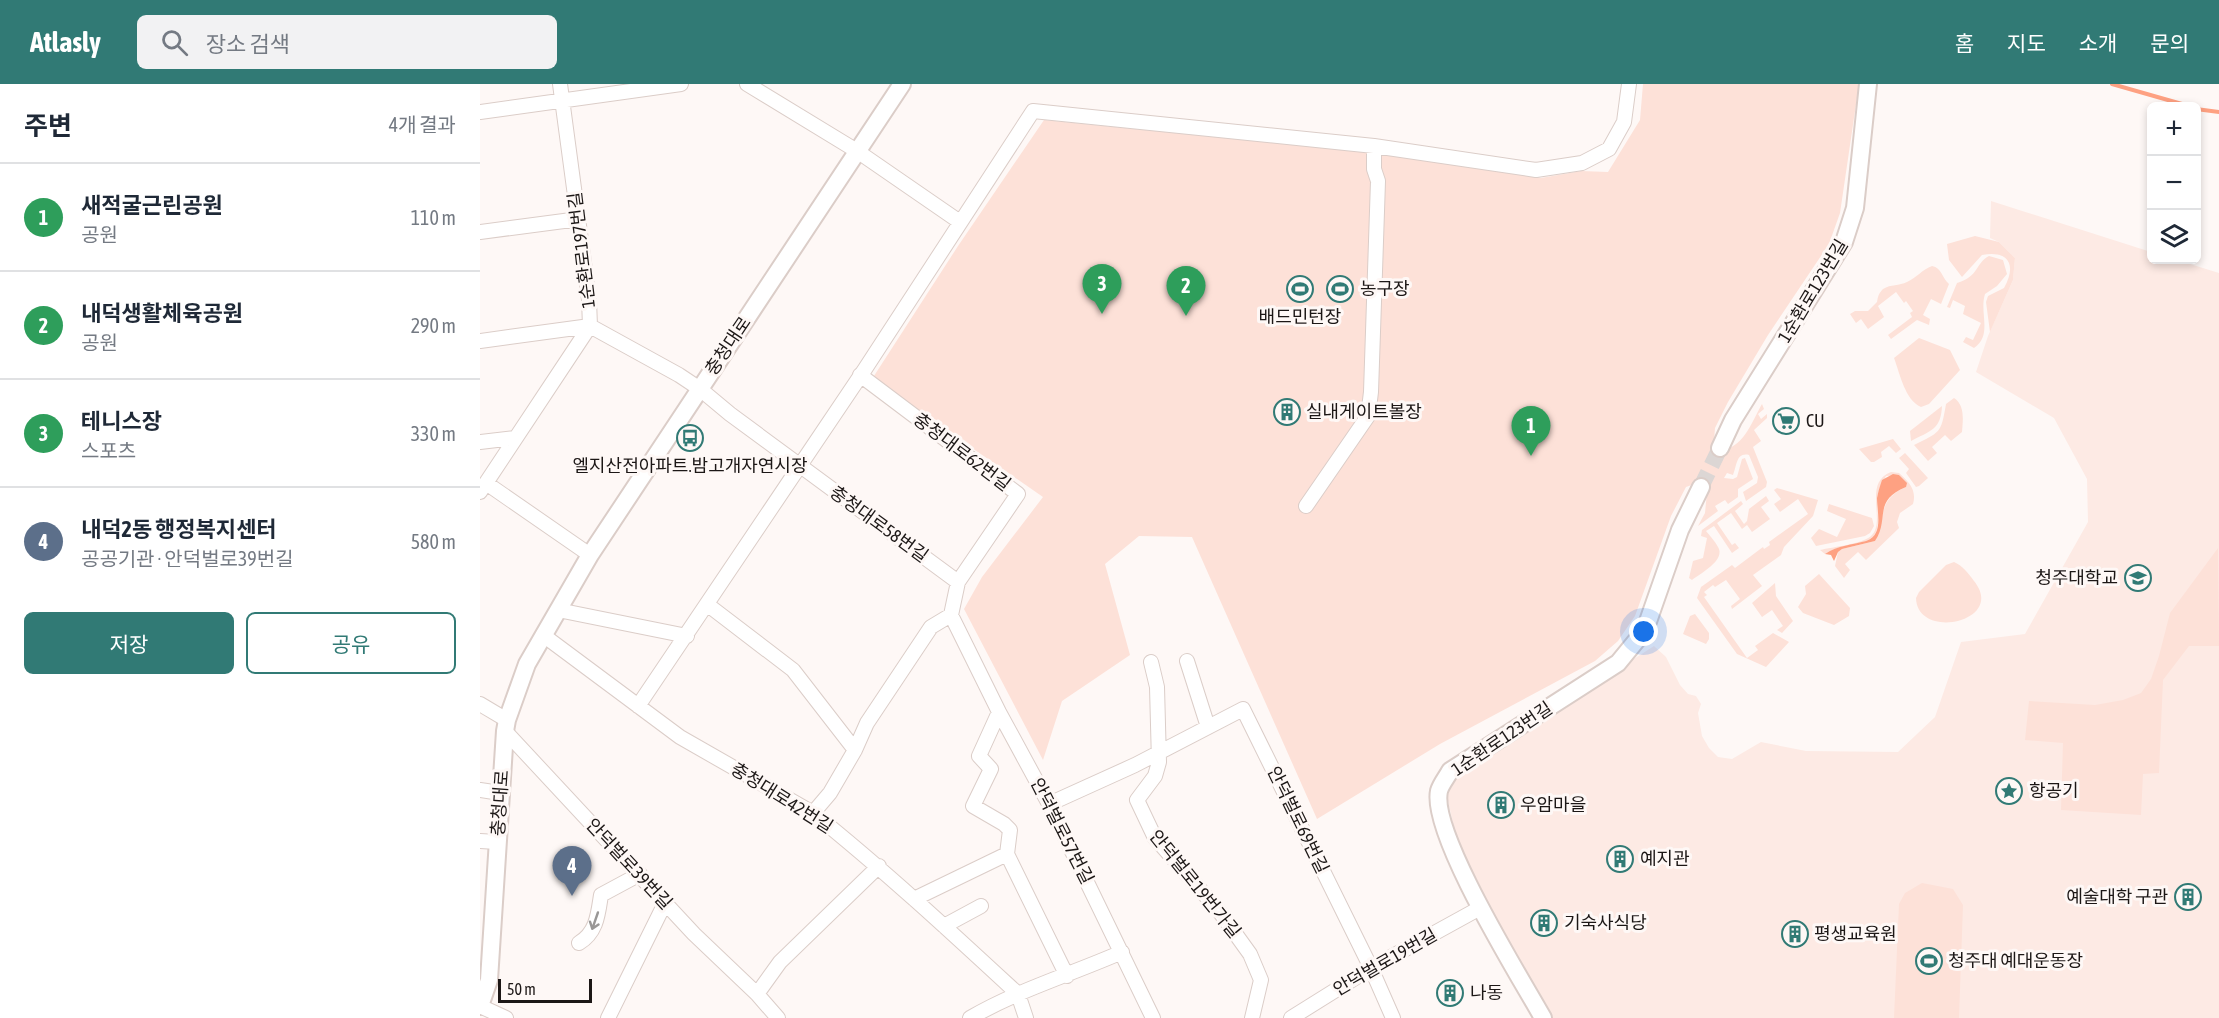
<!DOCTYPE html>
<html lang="ko">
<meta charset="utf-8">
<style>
body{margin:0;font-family:"Asap Condensed","Noto Sans KR",sans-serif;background:#f2f2f3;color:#1f2937}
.controls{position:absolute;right:18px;top:18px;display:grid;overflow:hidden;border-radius:9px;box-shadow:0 3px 9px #0003}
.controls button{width:54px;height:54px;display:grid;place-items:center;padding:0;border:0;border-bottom:2px solid #e0e1e3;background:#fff;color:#1f2937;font:30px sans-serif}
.scale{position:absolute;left:18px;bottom:15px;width:94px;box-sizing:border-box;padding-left:6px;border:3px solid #1c1716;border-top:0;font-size:16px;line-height:21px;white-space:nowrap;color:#1c1716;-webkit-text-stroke:4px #fef8f6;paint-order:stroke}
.you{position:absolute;left:1164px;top:548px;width:21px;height:21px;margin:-15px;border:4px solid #fff;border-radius:50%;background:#1a73e8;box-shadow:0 0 0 9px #1a73e833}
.badge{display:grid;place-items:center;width:39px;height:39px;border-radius:50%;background:#317a75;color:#fff;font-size:20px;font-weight:700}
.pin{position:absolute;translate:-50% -50px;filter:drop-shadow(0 2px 3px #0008)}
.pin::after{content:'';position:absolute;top:32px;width:21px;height:18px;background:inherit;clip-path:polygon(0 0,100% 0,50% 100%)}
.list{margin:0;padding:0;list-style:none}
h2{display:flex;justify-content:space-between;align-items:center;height:78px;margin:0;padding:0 24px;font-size:26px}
h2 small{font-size:20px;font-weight:400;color:#747a83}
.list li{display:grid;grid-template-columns:39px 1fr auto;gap:18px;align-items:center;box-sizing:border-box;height:108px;padding:0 24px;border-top:2px solid #e0e1e3}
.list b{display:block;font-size:22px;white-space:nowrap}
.list p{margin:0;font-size:20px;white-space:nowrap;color:#747a83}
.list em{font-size:20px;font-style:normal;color:#747a83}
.actions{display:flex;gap:12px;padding:18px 24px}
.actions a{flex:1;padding:14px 0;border:2px solid #317a75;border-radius:9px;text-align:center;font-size:21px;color:#317a75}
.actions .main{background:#317a75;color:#fff}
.icon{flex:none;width:33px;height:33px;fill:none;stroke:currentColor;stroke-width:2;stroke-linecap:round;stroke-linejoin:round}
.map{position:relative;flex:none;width:1739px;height:934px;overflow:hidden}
header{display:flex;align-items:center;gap:36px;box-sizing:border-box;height:84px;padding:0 30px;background:#317a75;color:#fff}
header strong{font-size:28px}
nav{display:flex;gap:33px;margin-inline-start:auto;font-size:21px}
.search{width:420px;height:54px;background:#f2f2f3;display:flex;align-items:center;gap:15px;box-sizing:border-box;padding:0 21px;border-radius:9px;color:#747a83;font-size:22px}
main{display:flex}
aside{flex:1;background:#fff}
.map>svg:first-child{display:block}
.built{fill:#fdeae4}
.green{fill:#fde1d8}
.water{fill:#fea182}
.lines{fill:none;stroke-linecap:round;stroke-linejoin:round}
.stream{stroke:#fea182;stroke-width:4}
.tertiary-tunnel{stroke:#dcd6d4;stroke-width:16;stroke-dasharray:16 8;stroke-linecap:butt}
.minor-casing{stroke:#dbcdc8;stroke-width:16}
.tertiary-casing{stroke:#dbcdc8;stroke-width:20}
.minor{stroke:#fff;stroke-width:14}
.tertiary{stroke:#fff;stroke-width:16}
.oneway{stroke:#999796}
.labels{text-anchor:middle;stroke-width:6;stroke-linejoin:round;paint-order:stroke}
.street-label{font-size:18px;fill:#1c1716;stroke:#fef8f6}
.poi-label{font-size:18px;fill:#1c1716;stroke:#fef8f6;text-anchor:start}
</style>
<header>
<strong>Atlasly</strong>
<div class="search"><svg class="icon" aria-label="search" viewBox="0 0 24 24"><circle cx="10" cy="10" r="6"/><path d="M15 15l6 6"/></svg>장소 검색</div>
<nav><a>홈</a><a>지도</a><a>소개</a><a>문의</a></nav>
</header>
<main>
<aside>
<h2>주변<small>4개 결과</small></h2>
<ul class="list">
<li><span class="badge" style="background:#2e9e5b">1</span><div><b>새적굴근린공원</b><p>공원</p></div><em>110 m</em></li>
<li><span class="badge" style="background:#2e9e5b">2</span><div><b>내덕생활체육공원</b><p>공원</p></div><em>290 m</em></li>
<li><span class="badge" style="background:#2e9e5b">3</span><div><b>테니스장</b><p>스포츠</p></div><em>330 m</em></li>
<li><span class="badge" style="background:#5c6f8a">4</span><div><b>내덕2동 행정복지센터</b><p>공공기관 · 안덕벌로39번길</p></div><em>580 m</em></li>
</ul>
<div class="actions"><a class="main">저장</a><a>공유</a></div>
</aside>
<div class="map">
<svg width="1739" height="934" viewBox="0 0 1739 934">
<rect width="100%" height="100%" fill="#fef8f6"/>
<!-- built -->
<path class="built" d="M1511,117L1671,168L1672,176H1697L1739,189V934H1070L990,785L974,744L967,712L977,691L1005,671L1174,562L1186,573L1200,601L1208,610L1216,612L1221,620L1218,629L1222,652L1229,664L1238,673L1252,675L1281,658L1326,667L1418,668L1455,633L1481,558L1545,550L1608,438L1607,395L1574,334L1496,288L1508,252L1533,196L1535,174L1519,158L1510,154Z"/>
<!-- green -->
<path class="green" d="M1163,0H1379L1360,129L1349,160L1288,251L1248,318L1235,344L1234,357L1244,366C1265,361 1272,337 1282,320L1284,325L1278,330L1281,335L1287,330V334L1274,346L1281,357L1273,363L1287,398L1286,403L1266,417L1263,408L1277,399L1278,393L1269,371C1256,368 1257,382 1253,391L1247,389L1244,394L1253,395L1257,393L1262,375L1265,374L1273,395L1258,405V413L1248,420L1245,416L1235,422L1238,427L1218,442L1225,429L1227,408L1217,399L1206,403L1191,432L1155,532L1138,557L1115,577L960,660L837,735L712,453L659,452L625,480L650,571L582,617L563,676L484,525L502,493L563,413L392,295L478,162L564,36L879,67L1061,94L1101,87L1128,88L1160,36Z
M1495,152L1519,158L1535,174L1533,196L1510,248L1506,218L1508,212L1524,204C1537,181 1529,166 1502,171L1482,193L1469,176L1467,160Z
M1509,172L1523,176L1527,190L1517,202L1505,210C1499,229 1513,251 1494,264L1483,258L1486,253L1493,256L1501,239L1483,230L1485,222L1473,216L1470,224L1467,223L1477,199C1499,193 1496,178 1509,172Z
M1452,182C1462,184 1462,194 1469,200L1461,220L1451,215L1443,231L1450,235L1449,241L1437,236L1411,255L1408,251L1432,233L1430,229L1433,227L1426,217L1424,219L1416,208L1398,222L1404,233L1388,245L1381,235L1376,239L1370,230L1375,227H1388L1397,218C1398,212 1399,209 1403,205C1411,200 1419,202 1427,198C1436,194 1443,185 1452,182Z
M1439,254L1470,266L1480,286L1449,320L1441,323C1425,316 1420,290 1414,274Z
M1474,314C1485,321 1483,336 1482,348L1471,357L1465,351L1452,363L1457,369L1448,377L1434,361C1460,348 1461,350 1466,320Z
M1462,322C1461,346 1450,347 1431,357L1430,347Z
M1413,355L1421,365L1416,369L1409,362L1401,368L1402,373L1394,378H1391L1379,365Z
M1425,369L1448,394L1439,402L1436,403L1426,389L1429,385L1419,374Z
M1411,388L1419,389C1429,398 1437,406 1433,420L1420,429L1417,438L1419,444L1386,476L1378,468L1365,480L1370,486L1364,494L1355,482L1358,468L1362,465L1395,457C1405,433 1398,415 1426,403L1419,391L1406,392C1403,398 1398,407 1397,414C1396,428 1404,451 1386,457C1372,462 1358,461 1345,470L1340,466C1353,463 1382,460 1391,452C1407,438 1382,399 1411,388Z
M1297,404L1338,416L1333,432L1304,463L1301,471L1273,491L1282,502L1252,525L1251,522L1260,515L1246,496L1235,503L1233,501L1224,508L1227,511L1224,513L1267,574L1278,566L1275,562L1293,549L1309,558L1286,583L1257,570L1217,514L1221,503L1252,481L1255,484L1283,463L1284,465L1290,461L1289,458L1328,430L1318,415L1300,428L1294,420L1301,415L1294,406Z
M1286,412L1289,417L1281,423L1290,435L1272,448L1267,441L1262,445L1251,429L1237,439L1252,461L1255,459L1259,464L1252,469L1234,442L1226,447C1230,452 1235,457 1238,463C1246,476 1221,489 1212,496L1209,494L1213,477L1223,474L1227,454L1221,452L1222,446L1261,417L1263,420L1255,427L1264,440L1267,437L1269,425Z
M1349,420L1392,434L1394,442L1390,449L1385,452L1336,462L1331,454L1339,445L1357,453L1366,435L1347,427Z
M1738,464L1739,562H1709L1683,596L1679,689L1663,690L1661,731L1581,726L1583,659L1545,656L1549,617L1615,621L1643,616L1661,609L1671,595L1679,572L1690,529Z
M1474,478C1482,481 1489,490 1494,497C1527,538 1437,557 1436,514L1439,508L1466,481Z
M1339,490L1370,524L1369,532L1354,541L1323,529L1318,523L1326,510L1325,502Z
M1295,499L1296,512L1313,537L1302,549L1297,546L1303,542L1292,526L1282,533L1272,519Z
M1215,530L1229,549V555L1226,560L1203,550L1210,532Z
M1442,799L1473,805L1483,821L1479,934H1414L1419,820L1425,809Z"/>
<!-- water -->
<path class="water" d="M1413,390L1419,391L1427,399L1426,403C1392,417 1410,435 1395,457L1362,465L1358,468L1354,477L1351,471L1345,470C1358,461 1372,461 1386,457C1404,451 1397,429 1397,414C1398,408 1400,402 1402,396Z"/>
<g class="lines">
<!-- stream -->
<path class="stream" d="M1632,0L1709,22
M1716,25L1739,28"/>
<!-- tertiary-tunnel -->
<path class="tertiary-tunnel" d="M1221,403L1240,364"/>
<defs>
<path id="minor" d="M267,0L377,67L480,138
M0,28L201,0
M894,62L1056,86L1102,79L1129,65L1144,38L1149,0
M0,148L99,135
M0,257L110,242L199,291L220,305L250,330L478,498
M0,358L35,354
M6,399L110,471
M0,408L110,242L109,216L80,0
M228,521L313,586L375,666
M78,526L207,552
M471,531L519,628L569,720L673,934
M63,551L200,653L333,729C404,786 471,848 538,910L546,934
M707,577L728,643
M671,578L677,603L679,678L675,692L657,716L675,754L739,827L770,870L781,896L772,934
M0,620L27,636
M158,622L385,285L553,27L894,62V85L898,97L891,308L888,332L826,422
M519,628L499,672L511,685L493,722L524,740L530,746L527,770L587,892
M25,647L214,850L277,910L298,934
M0,706L20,709
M569,720L655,681L763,625L891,884L913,934
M333,729L350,709L375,666L387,639L451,543L471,531L478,498L538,410L380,291
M0,757L17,758
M434,815L527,770
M464,842L501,822
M99,859C117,848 118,830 121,811L160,790
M277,910L300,878L399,782
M0,922L26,934
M128,934L185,819
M490,934C538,906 592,890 642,868
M811,934L891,884L1000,824"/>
<path id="tertiary" d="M1240,364L1253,336L1364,158L1375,124L1388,0
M0,922L9,896L25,647L27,636L47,580L110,471L422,0
M1063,934C1040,893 950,749 959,707C961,700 967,693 970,687L1138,579L1165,546L1200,446L1221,403"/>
</defs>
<!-- minor casing -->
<use href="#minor" class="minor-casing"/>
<!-- tertiary casing -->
<use href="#tertiary" class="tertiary-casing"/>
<!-- minor -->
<use href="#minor" class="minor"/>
<!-- tertiary -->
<use href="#tertiary" class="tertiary"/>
</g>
<!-- one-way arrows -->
<defs><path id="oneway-shaft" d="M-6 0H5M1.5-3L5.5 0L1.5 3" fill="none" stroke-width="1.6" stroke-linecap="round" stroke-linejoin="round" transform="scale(1.5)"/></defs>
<use class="oneway" href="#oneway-shaft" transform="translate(115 837) rotate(109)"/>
<!-- icons -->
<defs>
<symbol id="stadium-ring" viewBox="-11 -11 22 22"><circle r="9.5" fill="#fef8f6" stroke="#317a75" stroke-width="1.5"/><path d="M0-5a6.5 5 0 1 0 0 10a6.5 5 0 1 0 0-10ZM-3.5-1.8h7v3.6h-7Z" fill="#317a75"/></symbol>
<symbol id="building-ring" viewBox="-11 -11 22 22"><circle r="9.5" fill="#fef8f6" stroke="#317a75" stroke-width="1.5"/><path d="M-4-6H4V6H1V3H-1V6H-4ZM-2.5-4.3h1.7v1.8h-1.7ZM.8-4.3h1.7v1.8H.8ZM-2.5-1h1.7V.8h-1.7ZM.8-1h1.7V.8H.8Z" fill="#317a75"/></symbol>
<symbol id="supermarket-ring" viewBox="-11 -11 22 22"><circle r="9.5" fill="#fef8f6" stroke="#317a75" stroke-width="1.5"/><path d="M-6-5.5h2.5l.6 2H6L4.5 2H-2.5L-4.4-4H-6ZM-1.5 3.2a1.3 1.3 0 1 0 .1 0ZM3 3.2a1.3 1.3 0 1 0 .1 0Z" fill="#317a75"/></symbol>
<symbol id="bus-ring" viewBox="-11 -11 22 22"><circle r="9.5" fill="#fef8f6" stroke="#317a75" stroke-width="1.5"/><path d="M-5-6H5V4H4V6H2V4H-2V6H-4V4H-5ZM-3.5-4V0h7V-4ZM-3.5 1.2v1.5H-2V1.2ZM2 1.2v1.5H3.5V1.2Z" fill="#317a75"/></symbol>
<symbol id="university-ring" viewBox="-11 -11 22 22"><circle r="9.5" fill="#fef8f6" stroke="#317a75" stroke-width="1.5"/><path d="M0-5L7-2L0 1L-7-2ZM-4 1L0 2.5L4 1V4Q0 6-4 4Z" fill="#317a75"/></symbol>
<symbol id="sight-ring" viewBox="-11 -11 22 22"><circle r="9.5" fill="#fef8f6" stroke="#317a75" stroke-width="1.5"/><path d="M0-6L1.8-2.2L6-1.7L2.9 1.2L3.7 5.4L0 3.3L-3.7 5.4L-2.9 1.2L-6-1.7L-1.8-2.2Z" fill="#317a75"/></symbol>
</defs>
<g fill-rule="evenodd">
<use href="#stadium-ring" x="805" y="190" width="30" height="30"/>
<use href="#stadium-ring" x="845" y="190" width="30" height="30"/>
<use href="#building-ring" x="792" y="313" width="30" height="30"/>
<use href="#supermarket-ring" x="1291" y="322" width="30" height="30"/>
<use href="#bus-ring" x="195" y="339" width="30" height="30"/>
<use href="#university-ring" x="1643" y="479" width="30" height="30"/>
<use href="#sight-ring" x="1514" y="692" width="30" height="30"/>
<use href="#building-ring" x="1006" y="706" width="30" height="30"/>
<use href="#building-ring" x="1125" y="760" width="30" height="30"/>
<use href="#building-ring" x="1693" y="798" width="30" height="30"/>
<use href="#building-ring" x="1049" y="824" width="30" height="30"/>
<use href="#building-ring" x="1300" y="835" width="30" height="30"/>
<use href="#stadium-ring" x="1434" y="862" width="30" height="30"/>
<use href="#building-ring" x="955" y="894" width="30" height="30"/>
</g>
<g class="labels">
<!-- street labels -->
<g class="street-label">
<text transform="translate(102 166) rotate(-97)" y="6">1순환로197번길</text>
<text transform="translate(1333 207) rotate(-59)" y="6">1순환로123번길</text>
<text transform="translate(248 262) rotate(-56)" y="6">충청대로</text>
<text transform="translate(482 368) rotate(37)" y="6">충청대로62번길</text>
<text transform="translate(399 440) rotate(36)" y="6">충청대로58번길</text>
<text transform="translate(1022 655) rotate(-34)" y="6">1순환로123번길</text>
<text transform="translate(302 714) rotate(32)" y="6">충청대로42번길</text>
<text transform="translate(20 719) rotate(-86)" y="6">충청대로</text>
<text transform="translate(818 736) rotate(64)" y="6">안덕벌로69번길</text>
<text transform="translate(582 747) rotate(63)" y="6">안덕벌로57번길</text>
<text transform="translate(149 780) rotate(47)" y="6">안덕벌로39번길</text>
<text transform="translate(715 800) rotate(51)" y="6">안덕벌로19번가길</text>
<text transform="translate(905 878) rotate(-30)" y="6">안덕벌로19번길</text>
</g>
<!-- poi labels -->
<g class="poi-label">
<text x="880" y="211">농구장</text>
<text x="820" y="239" text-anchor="middle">배드민턴장</text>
<text x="826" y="334">실내게이트볼장</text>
<text x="1326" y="343">CU</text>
<text x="210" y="388" text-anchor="middle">엘지산전아파트.밤고개자연시장</text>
<text x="1638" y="500" text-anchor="end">청주대학교</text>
<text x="1549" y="713">항공기</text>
<text x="1040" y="727">우암마을</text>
<text x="1160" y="781">예지관</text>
<text x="1688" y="819" text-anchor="end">예술대학 구관</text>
<text x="1084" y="845">기숙사식당</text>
<text x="1334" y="856">평생교육원</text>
<text x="1468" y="883">청주대 예대운동장</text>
<text x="990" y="915">나동</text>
</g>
</g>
</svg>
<div class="controls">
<button>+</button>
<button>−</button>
<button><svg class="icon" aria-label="layers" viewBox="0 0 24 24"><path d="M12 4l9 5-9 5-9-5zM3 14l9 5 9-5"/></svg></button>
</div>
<div class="scale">50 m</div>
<div class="you"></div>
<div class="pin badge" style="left:1051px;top:372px;background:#2e9e5b">1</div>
<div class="pin badge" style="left:706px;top:232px;background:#2e9e5b">2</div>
<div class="pin badge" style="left:622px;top:230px;background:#2e9e5b">3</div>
<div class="pin badge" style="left:92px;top:812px;background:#5c6f8a">4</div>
</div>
</main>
